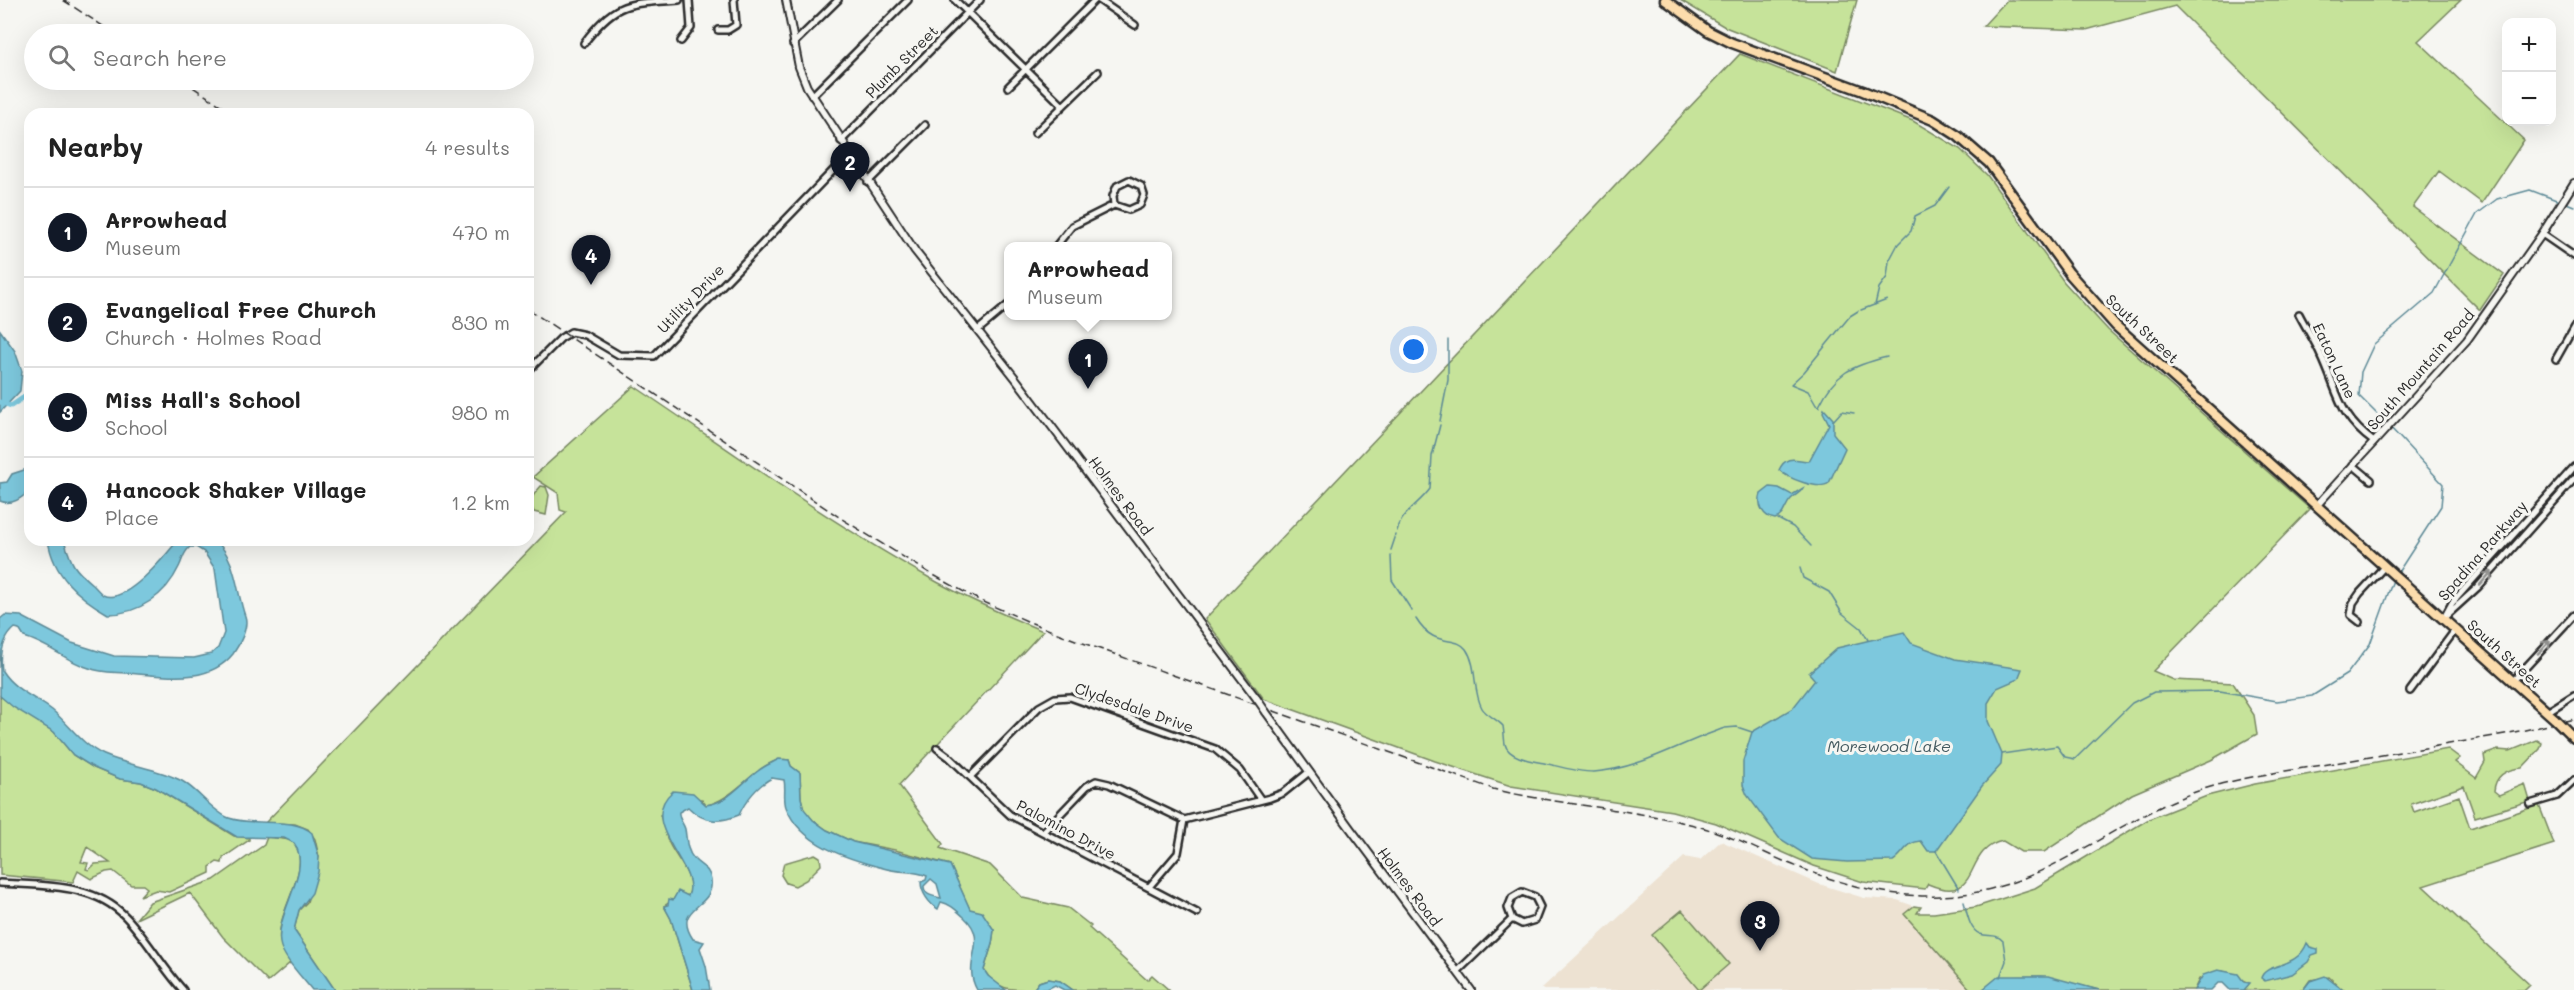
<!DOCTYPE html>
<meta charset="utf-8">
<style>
body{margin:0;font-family:Mali,sans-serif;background:#f2f2f2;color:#222}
.controls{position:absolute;right:18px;top:18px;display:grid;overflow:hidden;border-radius:12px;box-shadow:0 6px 24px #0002}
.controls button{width:54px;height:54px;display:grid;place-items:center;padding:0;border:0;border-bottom:2px solid #e0e0e0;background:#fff;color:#222;font:30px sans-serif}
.you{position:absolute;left:1414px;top:350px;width:21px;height:21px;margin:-15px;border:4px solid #fff;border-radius:50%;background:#1a73e8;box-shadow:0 0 0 9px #1a73e833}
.badge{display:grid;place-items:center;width:39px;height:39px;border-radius:50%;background:#111827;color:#fff;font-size:20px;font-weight:700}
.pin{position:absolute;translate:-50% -50px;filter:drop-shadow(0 2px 3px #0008)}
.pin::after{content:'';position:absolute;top:32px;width:21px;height:18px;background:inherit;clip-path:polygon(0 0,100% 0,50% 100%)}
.popup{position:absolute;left:1004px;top:242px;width:168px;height:78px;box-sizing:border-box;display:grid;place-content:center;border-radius:12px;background:#fff;filter:drop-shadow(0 2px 4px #0005);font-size:20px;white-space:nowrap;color:#767676}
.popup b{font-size:22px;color:#222}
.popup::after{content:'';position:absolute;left:50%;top:100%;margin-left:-12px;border:12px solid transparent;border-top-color:#fff}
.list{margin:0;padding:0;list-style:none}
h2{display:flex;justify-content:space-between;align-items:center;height:78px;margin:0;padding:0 24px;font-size:26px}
h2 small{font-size:20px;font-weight:400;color:#767676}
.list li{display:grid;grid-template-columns:39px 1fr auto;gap:18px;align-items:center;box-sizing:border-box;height:90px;padding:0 24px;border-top:2px solid #e0e0e0}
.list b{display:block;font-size:22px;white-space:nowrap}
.list p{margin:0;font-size:20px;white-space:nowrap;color:#767676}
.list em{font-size:20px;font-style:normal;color:#767676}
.icon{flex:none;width:33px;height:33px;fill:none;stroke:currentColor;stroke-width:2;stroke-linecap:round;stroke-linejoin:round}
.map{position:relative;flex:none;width:2574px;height:990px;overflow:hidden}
.search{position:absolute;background:#fff;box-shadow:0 6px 24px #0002;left:24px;top:24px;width:510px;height:66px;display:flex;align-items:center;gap:15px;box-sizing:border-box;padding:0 21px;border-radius:33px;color:#767676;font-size:22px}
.panel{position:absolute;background:#fff;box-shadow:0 6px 24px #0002;left:24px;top:108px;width:510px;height:438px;border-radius:18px}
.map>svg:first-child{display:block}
.built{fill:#ede2d2}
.green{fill:#c6e39a;stroke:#788762;stroke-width:1.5;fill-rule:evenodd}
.water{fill:#7dc8dd;stroke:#5c8996;stroke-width:1.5;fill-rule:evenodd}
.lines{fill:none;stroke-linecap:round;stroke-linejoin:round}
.stream{stroke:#5c8996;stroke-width:1.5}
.canal{stroke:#7dc8dd;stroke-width:5}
.minor-casing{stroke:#2b2b2b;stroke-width:10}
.tertiary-casing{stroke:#2b2b2b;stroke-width:10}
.trunk-casing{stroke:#2b2b2b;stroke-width:13}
.minor{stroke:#f6f6f2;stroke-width:5}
.tertiary{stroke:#f6f6f2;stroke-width:6}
.trunk{stroke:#fcdcac;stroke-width:8}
.rail{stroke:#2b2b2b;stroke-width:1.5;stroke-dasharray:9 4.5;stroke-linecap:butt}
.tertiary-bridge-casing{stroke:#2b2b2b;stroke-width:10;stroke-linecap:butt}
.trunk-bridge-casing{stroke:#2b2b2b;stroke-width:13;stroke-linecap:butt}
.tertiary-bridge{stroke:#f6f6f2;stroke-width:6}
.trunk-bridge{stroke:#fcdcac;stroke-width:8}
.oneway{stroke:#90908e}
.labels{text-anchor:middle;stroke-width:6;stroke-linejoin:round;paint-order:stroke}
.street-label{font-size:15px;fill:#2b2b2b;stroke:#f6f6f2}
.water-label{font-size:16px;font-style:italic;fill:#445a60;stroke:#f6f6f2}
</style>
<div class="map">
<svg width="2574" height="990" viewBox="0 0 2574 990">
<rect width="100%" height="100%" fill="#f6f6f2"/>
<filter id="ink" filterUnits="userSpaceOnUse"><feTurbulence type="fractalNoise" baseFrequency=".0167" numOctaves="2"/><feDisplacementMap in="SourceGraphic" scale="12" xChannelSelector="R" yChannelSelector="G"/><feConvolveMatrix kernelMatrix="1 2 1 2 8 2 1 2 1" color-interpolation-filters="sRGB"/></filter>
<g filter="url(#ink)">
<!-- built -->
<path class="built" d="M1721,841L1819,884L1864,898L1897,900L1914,906L1905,915L1971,990H1543L1542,988L1684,857L1700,860Z"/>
<!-- green -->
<path class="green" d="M1680,0H1857L1837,71L1725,27Z
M2007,0H2461L2418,41L2524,140L2482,203L2439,171L2413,207L2504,275L2480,310L2175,6L2086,30L1983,26Z
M1740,54L1913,121L1960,149L1987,175L2064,282L2108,330L2310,509L2153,671L2174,680L2233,683L2254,715L2257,734L2211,760L2132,794L2044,852H2021L2003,841C1961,849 1983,907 1928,884L1925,889L1863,882L1814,866L1716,823L1672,811L1511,786L1435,761L1264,699L1205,619Z
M634,386C731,451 826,520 928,577C965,598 1004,615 1043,631L899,785L943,844L940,848L990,865L1023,898L1068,908L1091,926L1089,928L1147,980L1152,975L1169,990H1073L1060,981L1048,979L1039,982L1033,990C1010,990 996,990 984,970L992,944L994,930C987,921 982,911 970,910L950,865L895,850L853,842L827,830L813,820L804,810L801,798L800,773L791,766L789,760C762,754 737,800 706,805L701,799L660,815C663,824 665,834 669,843C676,859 697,878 688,896L678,892L673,900L664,906L671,919L693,990H335L294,930L299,910L307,902L319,857L315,839L308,829L295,824L265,823L566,512L560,510L558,493L533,477Z
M541,486L546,487L549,495L546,515L534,512C527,499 534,495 541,486Z
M0,696L54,732L73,755L94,768L120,779L141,782L156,788L234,836L249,838V840L223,858L222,863L217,862L210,867V873L169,892L156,890L140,896L147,888L143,885H131L113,871L106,872L91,879L78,871L73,882L0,875ZM87,847L110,863L95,864L89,870L86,869L88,863L81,862Z
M2537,740L2542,743L2540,749L2522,768C2507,769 2495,775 2494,791L2499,795L2525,784L2530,801L2475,817L2464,786L2411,804L2414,812L2459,796L2470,828L2539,805L2554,844L2423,886L2530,985L2525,990H2343L2329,977L2310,980L2303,990H2244L2249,983L2223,971L2199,979L2194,990H2099L2041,976L2002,977L1982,990H1971L1904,914L1914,906L1921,907L1917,913H1934L1976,907L2035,888L2149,819L2207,796L2255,784L2448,749L2460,758L2455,762L2476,778L2485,762L2484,755L2498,750L2510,751Z
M267,837L291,840C317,863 275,912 280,940C281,947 287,955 291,962L268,982L223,937L190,893L136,919L150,902L214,880L264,845Z
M815,854L820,857L821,865L806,880L795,886L786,883L781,875L784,863Z
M1682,910L1729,964L1699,990L1652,935Z"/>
<!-- water -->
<path class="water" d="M0,330L15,351L22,371L20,391L0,412Z
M1824,409L1833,419V433L1845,448L1829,483C1819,491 1787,478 1779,470C1787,453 1797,461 1809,461L1829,424L1823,412Z
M30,468V490C22,498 12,506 0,501V483L7,482L12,474Z
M1770,487L1779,488L1792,495L1803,488C1800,494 1796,494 1791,499C1784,506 1785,516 1775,519C1763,517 1757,505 1761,494Z
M48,540H64C72,565 73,568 93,585C96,588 100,593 103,595C125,606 166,555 178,540H215C237,559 236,591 245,616C249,627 240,644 233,654C207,686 162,675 125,673C112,672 102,673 89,668C66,661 47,643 24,637L19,629L15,628C2,639 0,655 2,671C14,690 35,697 52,710C70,725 82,745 104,755C129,766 158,768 182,781C198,790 213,812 229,818C254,827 293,816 312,833L319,857L318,872L312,893L299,910L294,930L335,990H312C303,978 282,957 280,943C275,913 313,870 294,843L284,838L237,837L156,788L141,782L120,779L94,768L73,755L54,732L13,707L0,696V619L5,615L21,616L72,643L114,656L194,658L211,654L218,648L224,633L215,569L204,552L196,547H190C183,553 183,559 179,567C166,595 139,614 108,614C78,597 53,575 48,540Z
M1904,632L1911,643L1955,659L2022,669L2018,679L1997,688L1988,703V721L2002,754L2001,765L1982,786L1936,851H1928L1921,841C1906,842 1904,854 1893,861L1847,862L1812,859L1779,838L1747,795L1743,785V761L1752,732L1793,708L1815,680L1809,673L1837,648Z
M779,759L789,760L791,766L800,773L801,798L804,809L813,820L827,830L853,842L950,865L970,909L982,912L994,930L992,944L984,970L988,976L1006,990H977C960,960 991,942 964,917C957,911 951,904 941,902L938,909C929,904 921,892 921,882L926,880L927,876C914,870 897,873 883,868C849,859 800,845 786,807C783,798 786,789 784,780L772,778C758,785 745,801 739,815C719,823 704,823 688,807L679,812C678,819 683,822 685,829C687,840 686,850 694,859C701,867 709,867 711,880C715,909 671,906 693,939L704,942L700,948L706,966L710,990H693L671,919L664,906L668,905L669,899L673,900L678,891L688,896C702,867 634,824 673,791L693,793L706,805C729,802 740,784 758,771C764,766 772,763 779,759ZM931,879L937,884L941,898C933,896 924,896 924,886Z
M2307,943L2310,947L2318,949V953L2312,955L2308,962L2292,974L2265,981L2261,978C2265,962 2297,970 2307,943Z
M2218,970L2238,974L2244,982L2250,983L2244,990H2230L2223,983H2218L2211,990H2194L2203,975Z
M1999,976H2048L2099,990H1982Z
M2325,976L2343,990H2303L2310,981Z
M1048,979L1060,981L1073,990H1064L1055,985L1047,989L1033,990L1039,982Z"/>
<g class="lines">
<!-- stream -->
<path class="stream" d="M2564,202L2574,206
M1875,305L1879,288L1887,277L1889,261L1898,244L1911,231L1915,216L1935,206L1949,187
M1861,310L1887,300
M1819,406C1835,373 1851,366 1887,357
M1820,407L1816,405L1808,391L1791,384L1804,372L1850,316L1858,311
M1440,421L1448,380V340
M1833,421L1842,411L1854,413
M2386,423L2359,396L2361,372L2374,344L2434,293L2477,214L2497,199L2530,190L2559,201
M2390,427L2443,484L2441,506L2397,574
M1778,519L1793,527L1811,546
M1397,531C1402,512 1419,504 1430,489L1432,456L1440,425
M1391,550L1396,535
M1391,556L1392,580L1412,611
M1800,568L1803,578L1829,592L1842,613L1861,628L1868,640
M1416,619C1434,649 1456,635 1466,649C1478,666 1472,690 1482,708C1486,715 1497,719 1503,726C1504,732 1504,738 1505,744C1508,758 1533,761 1544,763C1561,767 1577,772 1594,772C1640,769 1682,742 1725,728L1737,727L1752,732
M2002,754L2057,746L2065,757L2075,759L2132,703L2154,692L2220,691L2277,701L2312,696L2347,674L2370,644L2393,580
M1936,851L1959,889
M1964,902C1967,912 1969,930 1980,934C1989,937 1996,933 2003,941L2006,961L2000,977"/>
<!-- canal -->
<path class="canal" d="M0,402L11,406L30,393"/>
<defs>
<path id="minor" d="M955,0L1063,106
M1099,0L1135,25
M718,30H728L736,25L734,0
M681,41L691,28L689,0
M584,43C616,0 628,4 679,0
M793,44L838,0
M1008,87L1095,0
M812,96L908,0
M1035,133L1098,72
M841,141L980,0
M1129,180L1141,186L1144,195L1140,205L1129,210L1114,205L1113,196L1117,186Z
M868,182L925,125
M2542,234L2574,256
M1056,246L1072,226L1114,205
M2299,314C2306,328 2315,341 2321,355C2339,393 2338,416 2374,442
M978,330L1008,305
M2556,359L2574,327
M528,371L561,338L571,332L585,335L619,355L654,356L850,153
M2353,465L2371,480
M2445,617L2478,587L2574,479
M2444,618L2452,603L2574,467
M2360,622L2351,615L2353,603L2360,593L2385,566
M2514,680L2574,615
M2410,691L2456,629
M2547,712L2574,695
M937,748L949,757L1010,815L1197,913
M971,776L1039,707L1055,698L1070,697L1215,749L1240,770L1261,800
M2530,804L2557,796L2574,780
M1043,832L1087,786L1096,781L1109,784L1184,820
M0,883C43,886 94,883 126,917C147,939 162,967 183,990
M1149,887L1178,853L1184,820L1270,798L1283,793L1309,772
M1458,971L1512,919L1508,908L1512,898L1522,892L1535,897L1540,907L1535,920L1522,924L1512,919"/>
<path id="tertiary" d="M786,0L799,67L807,87L915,251L1016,379L1257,699
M2317,505L2467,340L2542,234L2574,183
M1266,712L1350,828L1471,990"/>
<path id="trunk" d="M1665,0L1708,31L1732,43L1863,91L1933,120L1958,136L1989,163L2069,273L2116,326L2555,719
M2565,729L2574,738"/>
</defs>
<!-- minor casing -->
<use href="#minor" class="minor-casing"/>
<!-- tertiary casing -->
<use href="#tertiary" class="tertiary-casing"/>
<!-- trunk casing -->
<use href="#trunk" class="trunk-casing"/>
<!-- minor -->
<use href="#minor" class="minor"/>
<!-- tertiary -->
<use href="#tertiary" class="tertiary"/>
<!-- trunk -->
<use href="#trunk" class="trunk"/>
<!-- rail -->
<path class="rail" d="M63,0L115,34
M182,80L234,114
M528,309L842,519L928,572L977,599L1027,621L1083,643L1493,789C1562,806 1635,808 1704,828C1735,837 1763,853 1793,865C1835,882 1879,895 1925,896C2040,900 2104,821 2207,788C2244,777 2284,771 2323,765C2407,750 2492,739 2574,719"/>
<defs>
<path id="tertiary-bridge" d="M1257,699L1266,712"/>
<path id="trunk-bridge" d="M2555,719L2565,729"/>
</defs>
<!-- tertiary-bridge casing -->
<use href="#tertiary-bridge" class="tertiary-bridge-casing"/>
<!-- trunk-bridge casing -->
<use href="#trunk-bridge" class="trunk-bridge-casing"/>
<!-- tertiary-bridge -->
<use href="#tertiary-bridge" class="tertiary-bridge"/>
<!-- trunk-bridge -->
<use href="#trunk-bridge" class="trunk-bridge"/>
</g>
<!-- one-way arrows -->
<defs><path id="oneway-shaft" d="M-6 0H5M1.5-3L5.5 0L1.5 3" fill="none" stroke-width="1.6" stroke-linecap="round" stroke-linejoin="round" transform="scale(1.5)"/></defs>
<g class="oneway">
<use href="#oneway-shaft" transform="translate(2486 578) rotate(-48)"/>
<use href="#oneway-shaft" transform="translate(2544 647) rotate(-47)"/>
</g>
</g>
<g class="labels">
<!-- street labels -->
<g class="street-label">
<text transform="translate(902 62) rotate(-45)" y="5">Plumb Street</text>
<text transform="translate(691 299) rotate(-46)" y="5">Utility Drive</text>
<text transform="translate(2142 329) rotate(43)" y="5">South Street</text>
<text transform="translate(2334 361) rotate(65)" y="5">Eaton Lane</text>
<text transform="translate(2421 370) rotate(-49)" y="5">South Mountain Road</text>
<text transform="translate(1120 496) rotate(53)" y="5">Holmes Road</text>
<text transform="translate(2483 551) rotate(-49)" y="5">Spadina Parkway</text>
<text transform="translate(2504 654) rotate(42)" y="5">South Street</text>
<text transform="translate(1134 708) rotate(19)" y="5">Clydesdale Drive</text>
<text transform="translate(1066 830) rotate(28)" y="5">Palomino Drive</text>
<text transform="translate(1409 887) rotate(53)" y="5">Holmes Road</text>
</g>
<!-- water labels -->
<g class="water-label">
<text x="1889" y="752">Morewood Lake</text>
</g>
</g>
</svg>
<div class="controls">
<button>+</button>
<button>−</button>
</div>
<div class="you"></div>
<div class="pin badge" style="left:1088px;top:389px">1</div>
<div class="popup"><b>Arrowhead</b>Museum</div>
<div class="pin badge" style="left:850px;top:192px">2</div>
<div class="pin badge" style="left:1760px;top:951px">3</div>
<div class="pin badge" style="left:591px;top:285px">4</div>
<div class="search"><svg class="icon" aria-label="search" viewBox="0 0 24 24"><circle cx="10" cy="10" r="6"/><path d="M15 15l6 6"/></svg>Search here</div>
<section class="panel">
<h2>Nearby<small>4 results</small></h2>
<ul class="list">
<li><span class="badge">1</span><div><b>Arrowhead</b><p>Museum</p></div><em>470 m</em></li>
<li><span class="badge">2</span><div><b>Evangelical Free Church</b><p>Church · Holmes Road</p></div><em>830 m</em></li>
<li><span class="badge">3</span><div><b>Miss Hall's School</b><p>School</p></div><em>980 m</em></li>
<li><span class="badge">4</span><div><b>Hancock Shaker Village</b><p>Place</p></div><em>1.2 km</em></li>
</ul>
</section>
</div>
